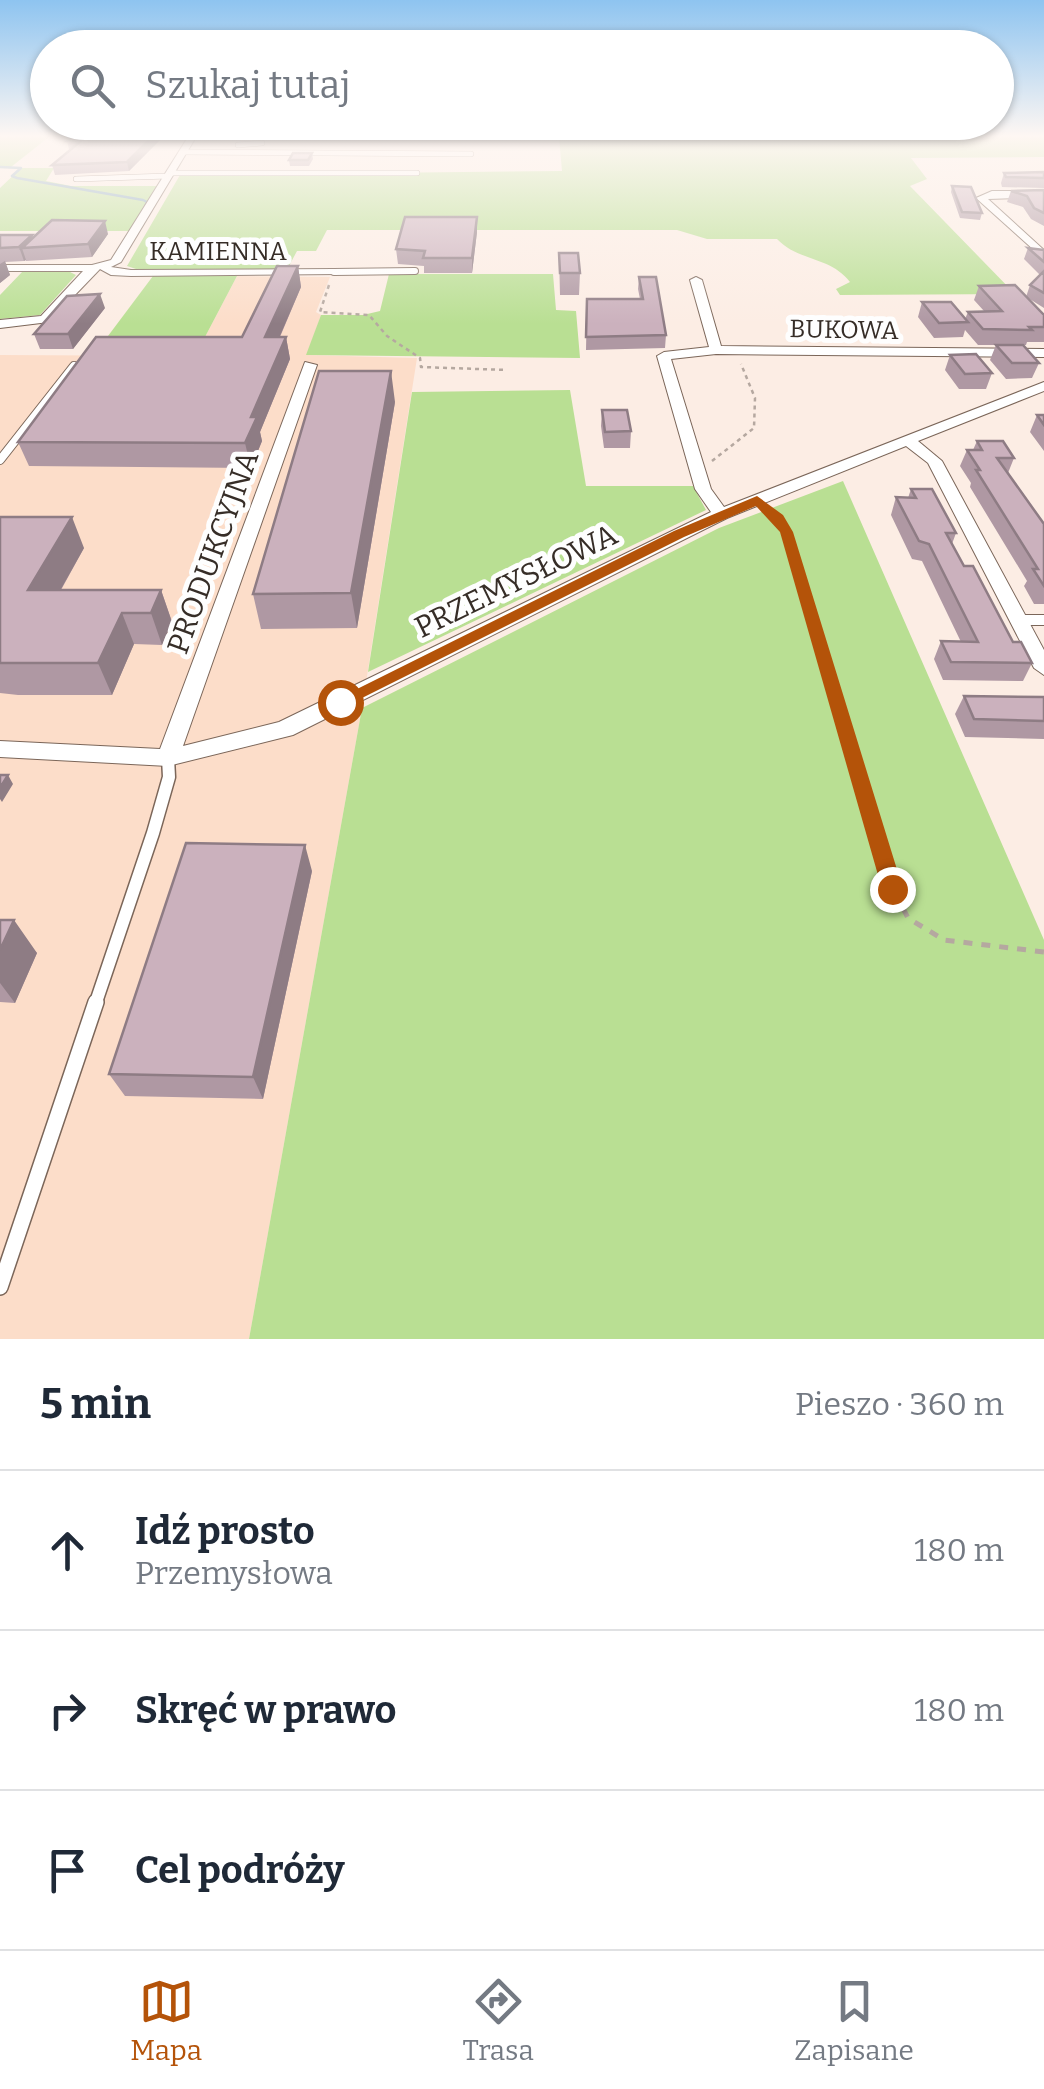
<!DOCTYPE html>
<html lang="pl">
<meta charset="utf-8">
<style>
body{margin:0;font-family:Bitter,serif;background:#f6f6f7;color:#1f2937}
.stop{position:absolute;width:30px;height:30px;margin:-22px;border:8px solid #b45309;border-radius:50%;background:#fff}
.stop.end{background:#b45309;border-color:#fff;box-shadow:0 2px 10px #0008}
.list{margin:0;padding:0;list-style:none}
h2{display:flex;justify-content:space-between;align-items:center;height:130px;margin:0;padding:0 40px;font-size:42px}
h2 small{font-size:32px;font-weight:400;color:#747a83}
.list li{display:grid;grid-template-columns:65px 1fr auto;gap:30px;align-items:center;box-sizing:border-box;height:160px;padding:0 40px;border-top:2px solid #e0e1e3}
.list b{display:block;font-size:38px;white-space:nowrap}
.list p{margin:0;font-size:32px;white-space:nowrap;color:#747a83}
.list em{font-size:32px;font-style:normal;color:#747a83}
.icon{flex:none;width:55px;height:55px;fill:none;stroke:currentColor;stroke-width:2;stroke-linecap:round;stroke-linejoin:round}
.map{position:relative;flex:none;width:1044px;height:1339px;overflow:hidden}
.search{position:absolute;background:#fff;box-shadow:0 2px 8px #0004;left:30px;right:30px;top:30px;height:110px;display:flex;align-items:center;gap:25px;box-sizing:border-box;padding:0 35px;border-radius:55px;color:#747a83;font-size:38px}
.sheet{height:610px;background:#fff}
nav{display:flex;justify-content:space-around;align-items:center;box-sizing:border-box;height:140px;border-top:2px solid #e0e1e3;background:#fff;font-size:28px;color:#747a83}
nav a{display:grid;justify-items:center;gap:5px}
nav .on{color:#b45309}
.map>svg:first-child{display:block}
.built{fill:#fcddc9}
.green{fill:#b9df93}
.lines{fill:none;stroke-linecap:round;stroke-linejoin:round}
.stream{stroke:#85a8bd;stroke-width:2.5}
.lane-far5-casing{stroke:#7b6659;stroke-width:6}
.lane-far4-casing{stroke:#7b6659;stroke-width:8}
.lane-far3-casing{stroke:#7b6659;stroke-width:10}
.lane-far2-casing{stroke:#7b6659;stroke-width:12}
.lane-far1-casing{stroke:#7b6659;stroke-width:15}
.lane-casing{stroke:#7b6659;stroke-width:18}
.street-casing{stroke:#7b6659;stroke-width:2}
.path-far2{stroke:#b5a8a0;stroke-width:2.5;stroke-dasharray:4 4;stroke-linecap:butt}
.path-far1{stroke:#b5a8a0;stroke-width:4;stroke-dasharray:8 8;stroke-linecap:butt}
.path{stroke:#b5a8a0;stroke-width:5;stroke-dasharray:9 9;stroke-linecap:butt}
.lane-far5{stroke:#fff;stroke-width:5}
.lane-far4{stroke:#fff;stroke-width:6}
.lane-far3{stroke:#fff;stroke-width:8}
.lane-far2{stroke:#fff;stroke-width:10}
.lane-far1{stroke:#fff;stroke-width:12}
.lane{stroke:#fff;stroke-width:15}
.street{fill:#fff;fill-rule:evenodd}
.wall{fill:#af98a3}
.shaded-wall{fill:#8e7c84}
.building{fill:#cbb1bd;stroke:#8e7c84;stroke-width:2.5}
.route{fill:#b45309}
.labels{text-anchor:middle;stroke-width:10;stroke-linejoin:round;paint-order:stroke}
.far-street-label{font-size:25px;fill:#362d27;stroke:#fefefe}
.street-label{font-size:30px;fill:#362d27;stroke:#fefefe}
</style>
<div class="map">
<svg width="1044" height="1339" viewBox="0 0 1044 1339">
<rect width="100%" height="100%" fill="#fcede4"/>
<!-- built -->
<path class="built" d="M237,276L330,277L316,312L321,315L307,355L417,358L362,708L249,1339H0V355L195,356Z"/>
<!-- green -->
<path class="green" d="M0,137H49L11,167H0Z
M559,137H1044V157L911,158L927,179L910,186L1015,294L840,295L836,289L850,282C830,256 799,262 777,239H707L677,230H327L316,251H297L289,266L279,269H136L127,266L180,175L562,171Z
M21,168H54L46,181L71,186H157L131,231H0V188Z
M23,271L70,272L76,275L40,315L0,319V295Z
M389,274H553L556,310L576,311L580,358L306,355L321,315H363L380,311Z
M153,276H237L195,356H93Z
M570,390L586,486H693L706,510L368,672L412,392Z
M843,481L1044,940V1339H249L362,708L719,528Z"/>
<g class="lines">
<!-- stream -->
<path class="stream" d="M0,167L21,168L12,176L17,178L143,200L147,202L143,211"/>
<defs>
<path id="lane-far5" d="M238,145L262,143
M183,152L471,154
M170,173H417
M76,179L168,176"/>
<path id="lane-far4" d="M334,272L415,271"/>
<path id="lane-far3" d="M0,460L74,366"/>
<path id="lane-far2" d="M1018,620H1044"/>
<path id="lane-far1" d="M95,1005L153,833L169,777L168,758"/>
<path id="lane" d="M0,1287L96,1002"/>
<path id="street" d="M188,137H196L121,262L111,267L131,270L334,269L340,272L338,274L131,276L111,275L100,269L49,322L0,328V320L41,316L83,271H0V265H92L111,260Z
M992,191H1044V197L988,199L1044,250V259L976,198Z
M696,277L702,280L721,346L1044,349V357L716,354L671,359L711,489L724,507L1044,382V391L918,441L942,461L1044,650V675L1034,668L928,463L906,446L727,518L293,735L168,766L0,757V741L160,749L305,362L317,365L183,746L279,722L711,512L695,489L657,356L664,352L709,347L690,280Z"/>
</defs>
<!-- lane-far5 casing -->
<use href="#lane-far5" class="lane-far5-casing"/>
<!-- lane-far4 casing -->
<use href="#lane-far4" class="lane-far4-casing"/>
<!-- lane-far3 casing -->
<use href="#lane-far3" class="lane-far3-casing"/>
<!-- lane-far2 casing -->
<use href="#lane-far2" class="lane-far2-casing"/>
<!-- lane-far1 casing -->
<use href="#lane-far1" class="lane-far1-casing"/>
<!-- lane casing -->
<use href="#lane" class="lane-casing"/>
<!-- street casing -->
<use href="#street" class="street-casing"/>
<!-- path-far2 -->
<path class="path-far2" d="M329,285L320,312L369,315L387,336L420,358L421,367L507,370
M712,461L754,428L755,398L741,364
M772,513L786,533"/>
<!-- path-far1 -->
<path class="path-far1" d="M785,530L849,741"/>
<!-- path -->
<path class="path" d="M848,738L893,889L908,918L944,940L1044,952"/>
<!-- lane-far5 -->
<use href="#lane-far5" class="lane-far5"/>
<!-- lane-far4 -->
<use href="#lane-far4" class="lane-far4"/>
<!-- lane-far3 -->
<use href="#lane-far3" class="lane-far3"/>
<!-- lane-far2 -->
<use href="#lane-far2" class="lane-far2"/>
<!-- lane-far1 -->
<use href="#lane-far1" class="lane-far1"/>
<!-- lane -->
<use href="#lane" class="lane"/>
<!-- street -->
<use href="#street" class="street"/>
</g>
<!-- wall -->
<path class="wall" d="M72,137H163L129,171L55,175L52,165L71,149H69L67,141Z
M312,153L313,159L309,166H290L289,160Z
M1044,172V188L1002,187L1001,183L1004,173Z
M952,186L982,213L980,220L960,218L951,192Z
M1044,190V226L1031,219L1023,207L1007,202L1011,191Z
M477,217V232L472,273H424V266L398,264L396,249Z
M108,234L92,257L26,261V260L24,261L5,262L10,275L0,283V235H32L33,238Z
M1028,248L1044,250V308L1028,298L1044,327V342H1027L1026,345H1023L1039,363L1032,378L1006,379L990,360L996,345H978L965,330L963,337L934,338L918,317L922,302L965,319L968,312L984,311L974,300L979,286L1026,297L1030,285L1040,275L1024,259Z
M559,253L580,273L579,295H560Z
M298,266L301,287L280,337H286L290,359L260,432L262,441L251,468L29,466L18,442L242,337Z
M639,277L666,335L665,348L586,350L587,299H640L638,289Z
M105,308L73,349H40L34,334Z
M950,355L992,373L986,389H959L945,370Z
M395,402L357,628L261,629L253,594Z
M602,410L631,431L630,448H604L601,426Z
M1037,415H1044V451L1030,432Z
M977,441L1014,458L1008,473L1044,524V604H1034L1024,586L1027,581L970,487L971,483L960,466L967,450H973Z
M911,489L956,533L952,544L964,566L1013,642L1032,663L1023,681L943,680L934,659L941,641L961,642L922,561L912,559L891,515L896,497L908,498Z
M0,517L84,548L61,590H161L172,622L162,645L134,644L112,695H18L0,693Z
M964,696L1044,697V739L965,737L955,714Z
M312,871L263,1099L125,1096L109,1074Z
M0,920L37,953L15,1003L0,1002Z"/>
<!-- shaded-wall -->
<path class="shaded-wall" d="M152,137H163L129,171L127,162Z
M477,217V232L472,273V258Z
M105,221L108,234L92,257L88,244Z
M32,235L36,247L22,248L26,260L24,261L19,247Z
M5,261L10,275L0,283V264Z
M298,266L301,287L270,359L265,337Z
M100,294L105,308L73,349L68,334Z
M286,337L290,359L260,432L262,441L251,468L245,443L251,417Z
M391,371L395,402L357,628L351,593Z
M72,517L84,548L43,621L28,590Z
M161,590L172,622L162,645L151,613Z
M122,613L134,644L112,695L98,663Z
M8,775L13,784L2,802L0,799V788Z
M305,845L312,871L263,1099L253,1077Z
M14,920L37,953L15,1003L0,983V950Z"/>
<!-- building -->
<path class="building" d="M72,137H152L127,162L52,165L81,141H67Z
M293,153H312L308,160H289Z
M1044,172V178L1006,177L1004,173Z
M952,186L971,187L982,213L962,212Z
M1044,190V213L1034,208L1027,196L1011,191Z
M405,217H477L472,258H423L425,251L396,249Z
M52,220L105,221L88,244L22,248Z
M0,235H32L19,247L0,248Z
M1028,248L1044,250V262Z
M559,253H578L580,273H560Z
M277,266H298L265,337H286L251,417H257L245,443L18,442L96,337H242Z
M1044,271V293L1030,285Z
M639,277H656L666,335L586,337L587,299H643Z
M1015,285L1044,315V327H1029L1032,330L983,329L968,312L1002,311L979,286Z
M100,294L68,334H34L67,296Z
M922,302H951L968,322L939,323Z
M996,345H1023L1039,363H1012Z
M976,354L992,373L965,374L950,355Z
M319,371H391L351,593L253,594Z
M602,410H627L631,431L605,432Z
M1037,415H1044V425Z
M977,441H1003L1014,458H997L1044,524V586L1033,569H1038L976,470H980L967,450H982Z
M911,489H932L956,533H946L964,566H973L1013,642H1021L1032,663L951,662L941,641L978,642L929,544L919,541L896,497L916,498Z
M0,517H72L28,590H161L151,613H122L98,663H0Z
M964,696L1044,697V721L974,719Z
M0,775H8L0,788Z
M186,843L305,845L253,1077L109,1074Z
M0,920H14L0,950Z"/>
<!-- sky -->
<linearGradient id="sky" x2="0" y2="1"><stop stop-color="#8ec4f0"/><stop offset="0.42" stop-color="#fef7f3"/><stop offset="1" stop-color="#fef7f3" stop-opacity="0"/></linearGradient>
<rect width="1044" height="324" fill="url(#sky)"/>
<!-- route -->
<path class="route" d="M757,496L783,515L793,532L903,889L900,895L892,898L882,889L780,532L756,506L684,537L346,706H334L331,702L674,531Z"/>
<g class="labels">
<!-- far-street labels -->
<g class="far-street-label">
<text x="218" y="260">KAMIENNA</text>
<text transform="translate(844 329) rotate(1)" y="9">BUKOWA</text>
</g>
<!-- street labels -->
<g class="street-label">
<text transform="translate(213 552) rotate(-70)" y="10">PRODUKCYJNA</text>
<text transform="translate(516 581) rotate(-26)" y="10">PRZEMYSŁOWA</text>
</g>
</g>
</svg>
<div class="stop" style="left:340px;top:702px"></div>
<div class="stop end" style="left:892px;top:889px"></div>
<div class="search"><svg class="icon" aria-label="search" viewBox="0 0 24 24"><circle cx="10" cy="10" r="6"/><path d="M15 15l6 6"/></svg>Szukaj tutaj</div>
</div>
<section class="sheet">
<h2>5 min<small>Pieszo · 360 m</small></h2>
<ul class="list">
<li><svg class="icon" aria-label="ahead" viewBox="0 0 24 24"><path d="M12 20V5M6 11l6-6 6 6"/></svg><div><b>Idź prosto</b><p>Przemysłowa</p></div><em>180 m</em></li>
<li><svg class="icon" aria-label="right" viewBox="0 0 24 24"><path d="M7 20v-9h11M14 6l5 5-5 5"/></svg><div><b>Skręć w prawo</b></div><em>180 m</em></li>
<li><svg class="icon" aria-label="arrive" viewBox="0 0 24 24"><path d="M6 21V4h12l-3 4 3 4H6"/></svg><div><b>Cel podróży</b></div></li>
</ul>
</section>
<nav>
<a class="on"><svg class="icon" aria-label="map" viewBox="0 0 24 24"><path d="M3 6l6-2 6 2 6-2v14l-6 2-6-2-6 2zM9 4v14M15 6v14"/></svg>Mapa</a>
<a><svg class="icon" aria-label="directions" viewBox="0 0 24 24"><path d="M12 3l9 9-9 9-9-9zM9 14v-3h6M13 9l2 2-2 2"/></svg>Trasa</a>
<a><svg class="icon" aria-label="saved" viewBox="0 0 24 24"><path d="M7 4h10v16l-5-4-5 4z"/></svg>Zapisane</a>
</nav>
